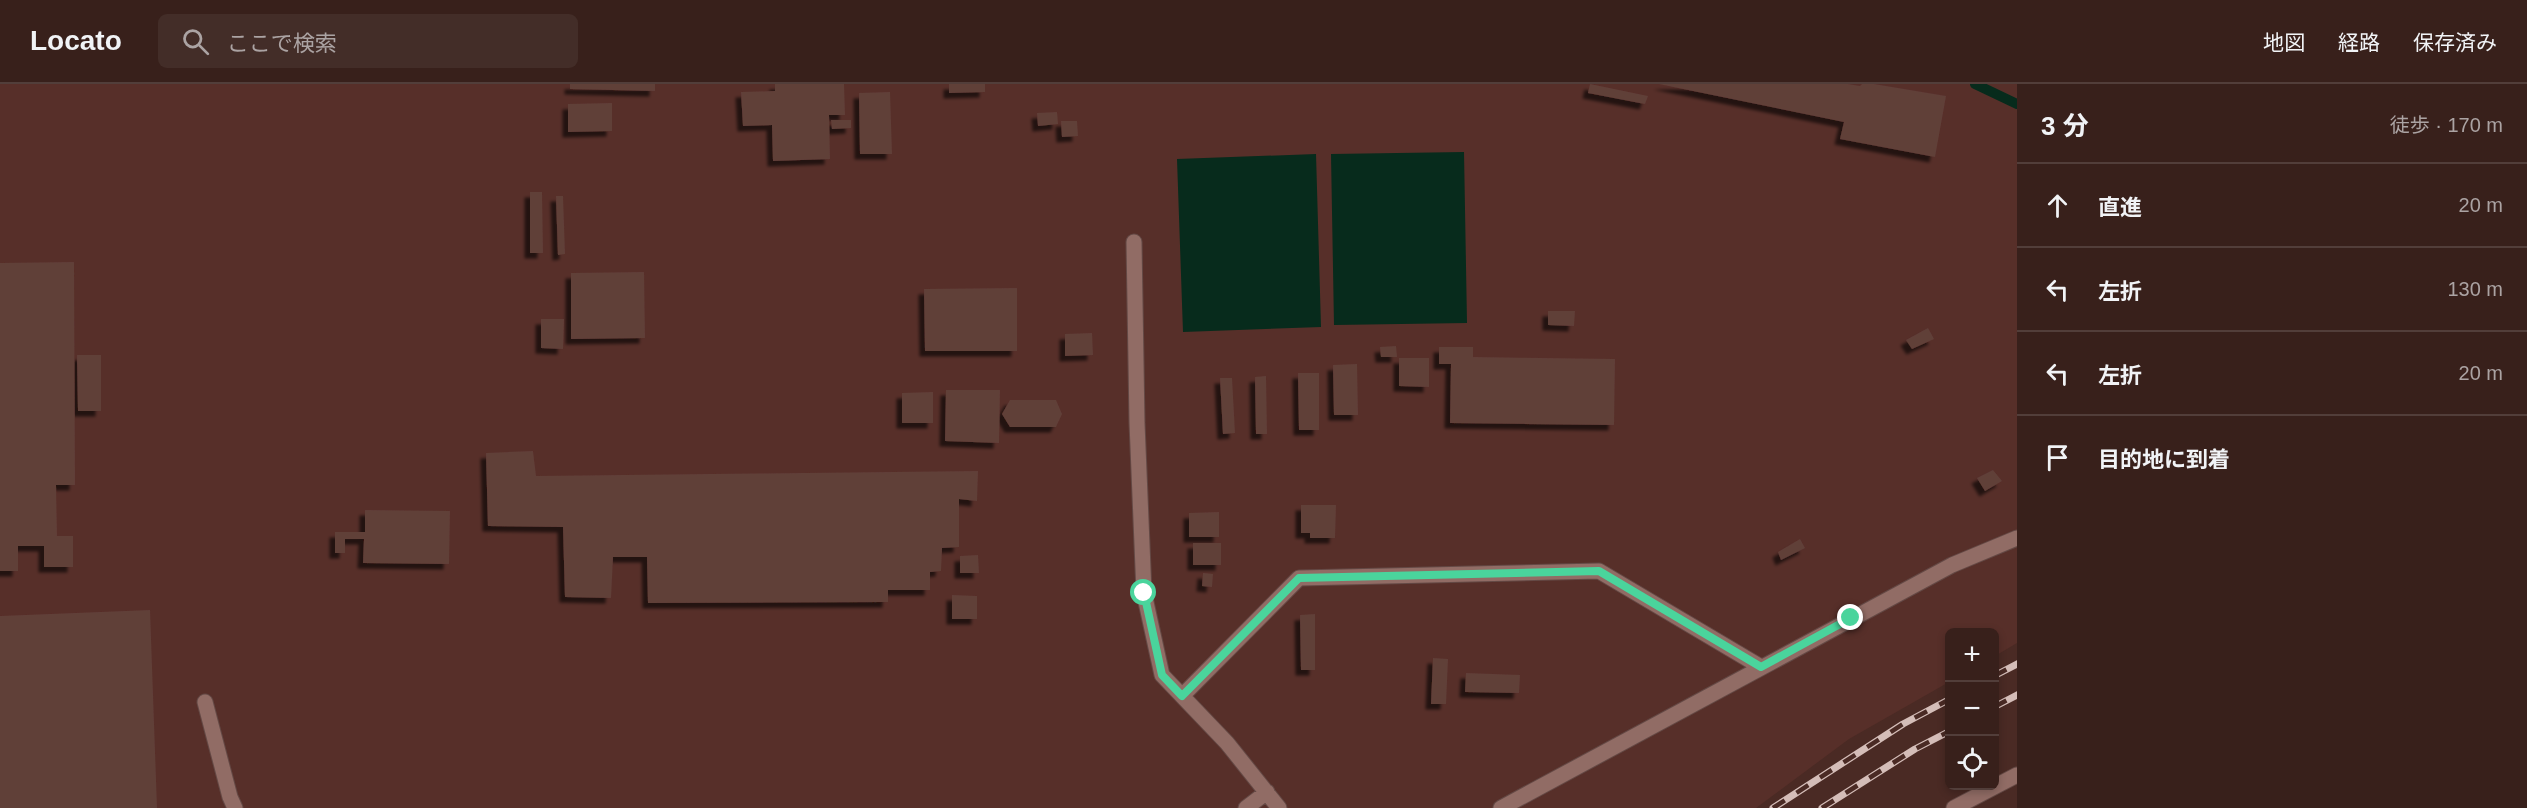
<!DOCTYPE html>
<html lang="ja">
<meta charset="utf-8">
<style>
body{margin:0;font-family:Arial,"Noto Sans JP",sans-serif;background:#432d28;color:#f1f3f6}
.controls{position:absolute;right:18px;bottom:18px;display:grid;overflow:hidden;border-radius:9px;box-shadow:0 3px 9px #0003}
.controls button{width:54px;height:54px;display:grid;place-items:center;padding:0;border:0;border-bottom:2px solid #523e3a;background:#38201b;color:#f1f3f6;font:30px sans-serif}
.stop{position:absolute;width:18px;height:18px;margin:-14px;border:4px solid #4ad49c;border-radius:50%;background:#fff}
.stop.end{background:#4ad49c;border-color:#fff;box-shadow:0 2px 6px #0008}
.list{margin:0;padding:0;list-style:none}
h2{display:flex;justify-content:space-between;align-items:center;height:78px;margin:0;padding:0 24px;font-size:26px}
h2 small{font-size:20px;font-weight:400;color:#aba3a3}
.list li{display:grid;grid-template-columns:39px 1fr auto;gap:18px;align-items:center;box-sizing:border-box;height:84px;padding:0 24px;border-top:2px solid #523e3a}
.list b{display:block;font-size:22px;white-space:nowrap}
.list em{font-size:20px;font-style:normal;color:#aba3a3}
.icon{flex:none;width:33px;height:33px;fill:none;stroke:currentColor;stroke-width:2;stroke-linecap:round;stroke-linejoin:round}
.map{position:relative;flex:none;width:2017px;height:724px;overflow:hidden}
header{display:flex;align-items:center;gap:36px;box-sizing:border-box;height:84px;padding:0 30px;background:#38201b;border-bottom:2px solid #523e3a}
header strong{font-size:28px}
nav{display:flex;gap:33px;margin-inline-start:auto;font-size:21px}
.search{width:420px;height:54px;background:#432d28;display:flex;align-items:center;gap:15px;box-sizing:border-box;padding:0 21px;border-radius:9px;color:#aba3a3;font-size:22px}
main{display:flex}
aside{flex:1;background:#38201b}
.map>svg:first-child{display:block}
.built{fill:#572f29}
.water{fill:#072b1c}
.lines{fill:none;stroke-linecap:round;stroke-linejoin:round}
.stream{stroke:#072b1c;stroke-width:10}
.building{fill:#613f39;filter:url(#shadow)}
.minor-casing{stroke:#644945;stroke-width:17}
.minor{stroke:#916c65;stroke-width:15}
.rail-casing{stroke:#d4bdb8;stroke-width:7}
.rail{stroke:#4a2a24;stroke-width:4.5;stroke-dasharray:14;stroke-linecap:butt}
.route{stroke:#4ad49c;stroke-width:8}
</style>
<header>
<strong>Locato</strong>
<div class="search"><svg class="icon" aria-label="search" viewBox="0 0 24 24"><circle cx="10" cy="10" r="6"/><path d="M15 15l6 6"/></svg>ここで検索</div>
<nav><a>地図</a><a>経路</a><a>保存済み</a></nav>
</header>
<main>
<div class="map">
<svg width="2017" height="724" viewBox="0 0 2017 724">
<defs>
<filter id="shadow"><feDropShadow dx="-5.5" dy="5.5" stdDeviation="1.5" flood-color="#0009"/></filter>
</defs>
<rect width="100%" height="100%" fill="#4a2a24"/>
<!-- built -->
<path class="built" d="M0,0H2017V559L1995,572L1994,548H1950L1949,598L1849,655L1756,724H0Z"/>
<!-- water -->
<path class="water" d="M1464,68L1467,239L1334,241L1331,70Z
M1316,70L1321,243L1183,248L1177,75Z"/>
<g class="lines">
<!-- stream -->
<path class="stream" d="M1975,0L2017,20"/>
</g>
<!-- building -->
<path class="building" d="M570,0H655V7L570,5Z
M775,0H844L845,31H829L830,75L773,77L772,41L743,42L741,8L775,7Z
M949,0H985V8L949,9Z
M1590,0L1648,12L1645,20L1588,9Z
M1659,0H1848L1860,2L1862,0H1874L1946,12L1935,73L1840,55L1844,38Z
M890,8L892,70H860L859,9Z
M612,19V47L568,48V20Z
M1057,28L1058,40L1038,42L1037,29Z
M831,36H851V44L832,45Z
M1061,37H1077L1078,52L1062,53Z
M530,108H542L543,169H530Z
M556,112H563L565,170L558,171Z
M74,178L75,401H56L57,452H73V483H44V462H18V487H0V179Z
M644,188L645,254L571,255V189Z
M1017,204V267H925L924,205Z
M1548,227H1575L1574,242L1548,241Z
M541,235H564L563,265L541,264Z
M1928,244L1934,255L1912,265L1906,256Z
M1092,249L1093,271L1065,272V250Z
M1396,262L1397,273H1381L1380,263Z
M1439,263H1473V273L1615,275L1614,341L1450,339L1451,280H1439Z
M77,271H101V327H78Z
M1399,274H1429V303L1399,302Z
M1357,280L1358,331H1334L1333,281Z
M1298,289H1319V346H1299Z
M1266,292L1267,350H1256L1255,293Z
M1220,294H1232L1235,349L1223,350Z
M946,306H1000L999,359L945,357Z
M933,308V339H902V309Z
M1010,316H1056L1062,330L1056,343H1010L1002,330Z
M533,367L536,392L978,387L977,417L959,415V463L942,464L941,487L930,488V506H888V518L648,519L647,473H613L611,514L565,513L563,443L488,442L486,369Z
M1993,386L2002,397L1985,407L1977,394Z
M1301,421H1336L1335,454H1310V449H1301Z
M365,426L450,427L449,480L363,479L364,455H345V469H335V448H365Z
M1219,428V453H1189V429Z
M1800,455L1805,464L1781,476L1778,468Z
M1193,459H1221V481H1193Z
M978,471L979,489H960V472Z
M1203,489L1213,490L1212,503L1202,502Z
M952,511L977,512V535H952Z
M150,526L157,724H0V532Z
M1315,530V586H1301L1300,531Z
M1433,574L1448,575L1446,620H1431Z
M1466,589L1520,591L1519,609L1465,608Z"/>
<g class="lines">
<defs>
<path id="minor" d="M1134,158L1137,339L1144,509L1162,591L1227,659L1279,724
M1182,612L1299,494L1599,487L1761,583
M205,618L230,713L235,724
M1246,724L1267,708
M1501,724L1952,481L2017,454
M1954,724L2017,691"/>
</defs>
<!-- minor casing -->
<use href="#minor" class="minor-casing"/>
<!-- minor -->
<use href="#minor" class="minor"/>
<defs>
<path id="rail" d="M1994,592L2017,580
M1994,623L2017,611
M1773,724L1903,640L1950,615
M1822,724L1915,665L1950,647"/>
</defs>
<!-- rail casing -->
<use href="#rail" class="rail-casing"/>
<!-- rail -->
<use href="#rail" class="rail"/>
</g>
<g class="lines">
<!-- route -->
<path class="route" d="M1144,509L1162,591L1182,612L1299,494L1599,487L1761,583L1851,534"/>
</g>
</svg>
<div class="controls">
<button>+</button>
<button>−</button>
<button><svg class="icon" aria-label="locate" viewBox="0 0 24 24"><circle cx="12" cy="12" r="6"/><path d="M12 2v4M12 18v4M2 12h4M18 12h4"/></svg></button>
</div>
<div class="stop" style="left:1144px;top:509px"></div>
<div class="stop end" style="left:1851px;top:534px"></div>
</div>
<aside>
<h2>3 分<small>徒歩 · 170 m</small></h2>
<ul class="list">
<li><svg class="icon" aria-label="ahead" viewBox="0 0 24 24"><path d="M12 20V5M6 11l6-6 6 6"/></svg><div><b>直進</b></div><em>20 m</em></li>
<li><svg class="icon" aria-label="left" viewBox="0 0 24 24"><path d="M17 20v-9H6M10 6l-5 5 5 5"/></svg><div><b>左折</b></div><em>130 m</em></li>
<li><svg class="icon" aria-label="left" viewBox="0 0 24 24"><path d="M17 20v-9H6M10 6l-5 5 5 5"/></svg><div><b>左折</b></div><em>20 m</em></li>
<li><svg class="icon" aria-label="arrive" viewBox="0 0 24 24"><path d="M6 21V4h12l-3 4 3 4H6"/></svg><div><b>目的地に到着</b></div></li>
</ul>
</aside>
</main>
